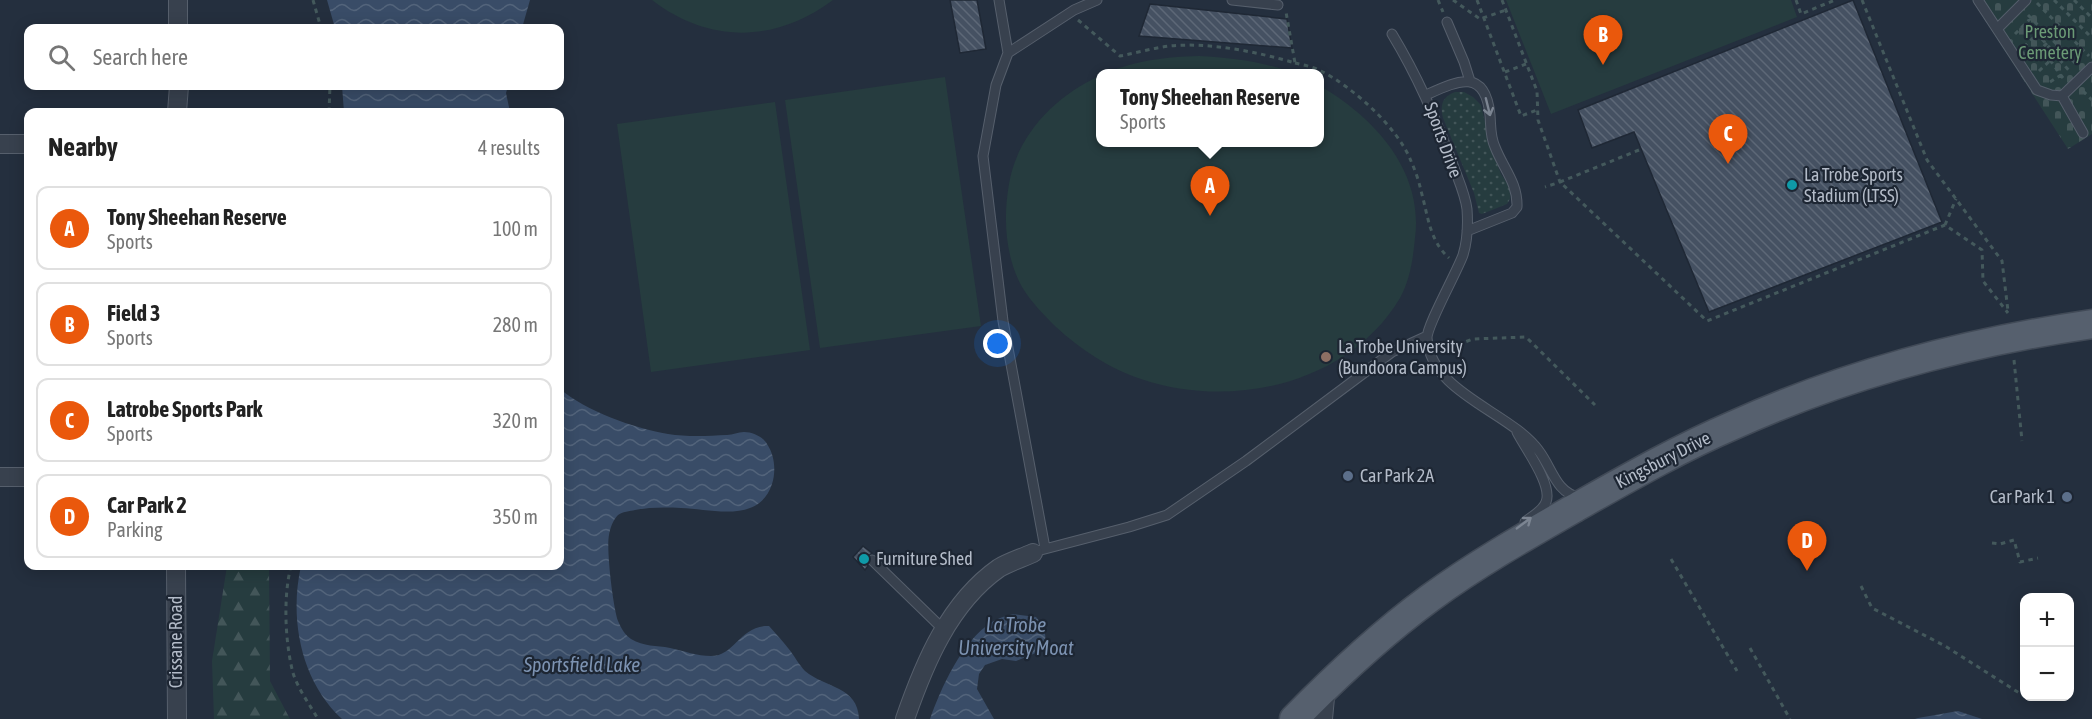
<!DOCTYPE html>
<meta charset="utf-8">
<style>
body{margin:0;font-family:"Asap Condensed",sans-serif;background:#f6f6f6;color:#222}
.controls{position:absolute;right:18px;bottom:18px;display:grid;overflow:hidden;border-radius:12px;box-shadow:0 3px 15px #0003}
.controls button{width:54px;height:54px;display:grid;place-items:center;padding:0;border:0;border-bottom:2px solid #e0e0e0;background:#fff;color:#222;font:30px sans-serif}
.you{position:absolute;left:998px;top:344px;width:21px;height:21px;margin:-15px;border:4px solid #fff;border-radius:50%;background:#1a73e8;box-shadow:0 0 0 9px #1a73e833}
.badge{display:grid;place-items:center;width:39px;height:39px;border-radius:50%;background:#ea580c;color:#fff;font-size:20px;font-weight:700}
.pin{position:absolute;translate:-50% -50px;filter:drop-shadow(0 2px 3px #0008)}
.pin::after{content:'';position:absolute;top:32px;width:21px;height:18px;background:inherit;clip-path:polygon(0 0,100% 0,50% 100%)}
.popup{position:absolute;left:1096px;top:69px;width:228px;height:78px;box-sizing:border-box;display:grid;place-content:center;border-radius:12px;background:#fff;filter:drop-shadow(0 2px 4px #0005);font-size:20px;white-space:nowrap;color:#767676}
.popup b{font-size:22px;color:#222}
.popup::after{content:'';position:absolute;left:50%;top:100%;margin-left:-12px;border:12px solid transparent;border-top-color:#fff}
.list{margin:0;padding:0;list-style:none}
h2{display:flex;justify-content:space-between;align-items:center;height:78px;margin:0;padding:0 24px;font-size:26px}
h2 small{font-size:20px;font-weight:400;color:#767676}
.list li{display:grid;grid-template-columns:39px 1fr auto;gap:18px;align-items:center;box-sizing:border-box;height:84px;margin:0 12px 12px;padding:0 12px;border:2px solid #e0e0e0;border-radius:12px}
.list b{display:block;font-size:22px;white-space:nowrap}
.list p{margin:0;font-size:20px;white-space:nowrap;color:#767676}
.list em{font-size:20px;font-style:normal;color:#767676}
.icon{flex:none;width:33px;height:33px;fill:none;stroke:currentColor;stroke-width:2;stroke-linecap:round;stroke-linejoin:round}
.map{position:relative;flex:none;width:2092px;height:719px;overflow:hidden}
.search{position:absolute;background:#fff;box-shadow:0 3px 15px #0003;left:24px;top:24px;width:540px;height:66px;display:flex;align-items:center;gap:15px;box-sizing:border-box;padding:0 21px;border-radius:12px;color:#767676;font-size:22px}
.panel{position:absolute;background:#fff;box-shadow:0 3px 15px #0003;left:24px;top:108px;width:540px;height:462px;border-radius:12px}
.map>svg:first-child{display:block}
.grass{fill:url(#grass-dots)}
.forest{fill:url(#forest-firs)}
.cemetery{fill:url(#cemetery-stones)}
.pitch{fill:#263c3f}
.water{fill:url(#water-waves)}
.building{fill:url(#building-back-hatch);stroke:#1f2835;stroke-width:1.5}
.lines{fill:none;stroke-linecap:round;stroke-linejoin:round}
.service-casing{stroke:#565f6c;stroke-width:11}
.minor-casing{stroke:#565f6c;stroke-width:20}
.primary-casing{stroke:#414a57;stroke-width:31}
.path{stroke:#44595c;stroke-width:3;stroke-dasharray:4.5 4.5;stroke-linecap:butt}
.service{stroke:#38414e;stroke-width:9}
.minor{stroke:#38414e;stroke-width:18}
.primary{stroke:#56606e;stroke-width:28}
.oneway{stroke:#7c8592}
.culture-dot{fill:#0f9aa8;stroke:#1d2633;stroke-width:2}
.education-dot{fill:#8d6e63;stroke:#1d2633;stroke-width:2}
.service-dot{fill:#5c6f8a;stroke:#1d2633;stroke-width:2}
.labels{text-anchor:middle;stroke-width:4.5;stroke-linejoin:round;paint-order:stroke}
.park-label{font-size:18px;fill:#6b9a76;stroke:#1d2633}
.street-label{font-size:18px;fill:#b4bcc9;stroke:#1d2633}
.poi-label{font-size:18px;fill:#b4bcc9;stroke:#1d2633;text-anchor:start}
.water-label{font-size:20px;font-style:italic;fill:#7c92b1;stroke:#1d2633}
</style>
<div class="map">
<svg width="2092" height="719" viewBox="0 0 2092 719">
<defs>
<pattern id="grass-dots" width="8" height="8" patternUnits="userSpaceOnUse" patternTransform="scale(1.5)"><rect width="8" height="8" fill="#263c3f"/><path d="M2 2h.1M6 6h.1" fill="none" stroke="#435659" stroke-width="1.8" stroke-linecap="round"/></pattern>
<pattern id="forest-firs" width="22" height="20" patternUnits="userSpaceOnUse" patternTransform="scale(1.5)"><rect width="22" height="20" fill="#263c3f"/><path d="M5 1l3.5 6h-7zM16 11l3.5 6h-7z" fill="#435659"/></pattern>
<pattern id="cemetery-stones" width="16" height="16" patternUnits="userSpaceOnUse" patternTransform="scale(1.5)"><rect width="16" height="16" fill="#263c3f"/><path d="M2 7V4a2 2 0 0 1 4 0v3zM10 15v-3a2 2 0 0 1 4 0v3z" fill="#435659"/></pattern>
<pattern id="water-waves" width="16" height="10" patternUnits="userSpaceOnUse" patternTransform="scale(1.5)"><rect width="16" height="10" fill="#394c67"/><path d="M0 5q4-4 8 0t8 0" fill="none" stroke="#53647b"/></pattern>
<pattern id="building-back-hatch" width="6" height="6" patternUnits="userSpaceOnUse" patternTransform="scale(1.5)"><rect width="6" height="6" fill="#455162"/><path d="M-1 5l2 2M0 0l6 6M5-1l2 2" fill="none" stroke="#5d6877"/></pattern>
</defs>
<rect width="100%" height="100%" fill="#242f3e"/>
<!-- grass -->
<path class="grass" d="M1455,92H1464L1473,97L1481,105L1492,151L1501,174L1511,189L1510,199L1507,204L1482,214L1479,213L1474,193L1443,118C1440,105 1442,97 1455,92Z"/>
<!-- forest -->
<path class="forest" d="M227,566H269L270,681L290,719H214L212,661Z"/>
<!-- cemetery -->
<path class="cemetery" d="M1972,0H2092V134L2068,149Z"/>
<!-- pitch -->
<path class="pitch" d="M652,0H833C776,43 709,44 652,0Z
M1506,0H1791L1797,17L1551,114Z
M1199,56C1232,58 1262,61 1293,73H1106C1138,60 1165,57 1199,56Z
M1100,76V142H1320V86C1374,117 1424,171 1415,238C1413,259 1410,280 1400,298C1349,384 1232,410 1141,379C1110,369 1080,349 1056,327C1044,315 1031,302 1022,287C1005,256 1003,218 1009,184C1017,135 1056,95 1100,76Z
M945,77L981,326L820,348L785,100Z
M775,102L810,350L651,372L617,124Z"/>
<!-- water -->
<path class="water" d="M327,0H530L522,28H335Z
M342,86H508L506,93L510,112H344Z
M560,389C586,411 633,428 668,434C686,437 708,436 727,435C733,435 738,432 744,432C753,432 763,437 767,444C775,456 776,471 772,484C759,524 712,509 681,508C667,507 649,507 635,510C630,511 622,512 618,515C613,520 610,528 609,535C606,548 613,607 618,621C621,628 625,635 631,639C644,647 656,645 670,648C684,651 697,656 711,656C735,656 740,625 769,626C775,633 782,640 788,648C794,655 799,665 805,671C825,688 858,686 859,719H342C301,681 289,619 301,566H560Z
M1013,614L1036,617C1045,628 1048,636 1043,650L1016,661L1002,659L985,665L979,674L977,689L994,719H930C941,688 962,641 992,622C998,618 1006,616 1013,614Z
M1958,711L1982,719H1915L1918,718Z"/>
<!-- building -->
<path class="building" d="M950,0H977L986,49L960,53Z
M1853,0L1942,222L1709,312L1634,132L1592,148L1578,110Z
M1150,4L1287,19L1292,48L1139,36Z
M863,546L872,553L866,558L868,566L865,570L853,557Z"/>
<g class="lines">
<defs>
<path id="service" d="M999,0L1008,53L996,85L983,156L1003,321L1045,548
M1232,0L1278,5
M1978,0L2037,90L2051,95L2062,96
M1447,22L1464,62L1470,81
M1997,29L2026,0
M1392,34C1418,77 1434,115 1452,162C1457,177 1465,193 1467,209C1468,223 1467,242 1463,255C1457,272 1427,325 1427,338C1431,394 1510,411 1539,451C1552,468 1556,493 1579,497
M1008,53L1074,10L1097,0
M1426,95C1457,81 1485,67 1490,115C1491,127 1490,136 1495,147C1503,168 1518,183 1517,207L1512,213L1467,231
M2083,133L2062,96L2092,67
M1517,432C1525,448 1553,485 1546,502C1543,511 1532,516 1525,522
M1041,550L1129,527L1167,515L1246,461L1392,352L1427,336
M872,560L944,630"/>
<path id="minor" d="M178,0V28
M177,112L179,86
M0,144H28
M0,477H28
M176,566L177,719
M905,719C924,664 949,603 999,568C1009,562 1022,558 1033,553
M1323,719L1326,687"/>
<path id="primary" d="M1294,719C1337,675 1381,634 1430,598C1475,565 1524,537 1573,509C1626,479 1678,449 1734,425C1847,374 1969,342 2092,324"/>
</defs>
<!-- service casing -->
<use href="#service" class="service-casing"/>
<!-- minor casing -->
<use href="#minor" class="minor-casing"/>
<!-- primary casing -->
<use href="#primary" class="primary-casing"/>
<!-- path -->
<path class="path" d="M313,0L321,28
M1438,0L1443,12
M1453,0L1480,19L1506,10
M1477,0L1521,116L1537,110
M1502,0L1537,91L1538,120L1560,182L1545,187
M1796,0L1801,14L1835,0
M1862,0L1927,160L2002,261L2008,311
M2054,0L2092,38
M2074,0L2092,18
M2037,3L2089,56
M2028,15L2078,66
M1078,20L1120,56C1136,53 1153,48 1170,46C1209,42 1258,52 1295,63L1286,12
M2015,34L2031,18
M2042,39L2071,73
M2024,47L2042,29
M2031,59L2047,43
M2050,60L2063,78
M1295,63C1304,65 1314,67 1321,71C1353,87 1398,128 1411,161C1415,170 1419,181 1421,191C1428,215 1429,240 1449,258
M2039,71L2057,54
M1505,72L1526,64
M2050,82L2061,75
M2083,91L2092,100
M329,112L330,86
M1639,150L1560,182L1707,321L1945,225L1982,250L1983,281L2008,313
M1945,225L1956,199
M1441,351L1473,339L1526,337L1595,405
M2014,360L2022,441
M1992,543L2000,544L2014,540L2020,562L2038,558
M1671,559L1737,671
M291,566C283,597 285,642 293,673C298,689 310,705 318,719
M1861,586L1872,608L1945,646L2024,696
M1750,648L1790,719"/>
<!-- service -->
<use href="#service" class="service"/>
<!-- minor -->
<use href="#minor" class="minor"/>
<!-- primary -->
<use href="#primary" class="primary"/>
</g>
<!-- one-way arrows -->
<defs><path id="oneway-shaft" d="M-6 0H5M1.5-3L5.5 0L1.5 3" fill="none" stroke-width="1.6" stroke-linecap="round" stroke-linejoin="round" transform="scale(1.5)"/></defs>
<g class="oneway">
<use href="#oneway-shaft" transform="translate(1488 107) rotate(76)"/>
<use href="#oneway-shaft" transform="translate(1524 523) rotate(-37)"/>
</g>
<!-- markers -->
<g class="culture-dot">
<circle cx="1792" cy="185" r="6"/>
<circle cx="864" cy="559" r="6"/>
</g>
<circle class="education-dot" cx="1326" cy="357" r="6"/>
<g class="service-dot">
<circle cx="1348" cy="476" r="6"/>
<circle cx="2067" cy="497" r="6"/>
</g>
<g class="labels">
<!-- park labels -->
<g class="park-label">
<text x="2050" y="38">Preston<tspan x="2050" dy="21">Cemetery</tspan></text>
</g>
<!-- street labels -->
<g class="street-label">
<text transform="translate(1443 140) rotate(70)" y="6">Sports Drive</text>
<text transform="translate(1663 460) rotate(-27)" y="6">Kingsbury Drive</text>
<text transform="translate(176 642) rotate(-90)" y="6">Crissane Road</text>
</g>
<!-- poi labels -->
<g class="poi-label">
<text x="1804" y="181">La Trobe Sports<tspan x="1804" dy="21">Stadium (LTSS)</tspan></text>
<text x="1338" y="353">La Trobe University<tspan x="1338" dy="21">(Bundoora Campus)</tspan></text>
<text x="1360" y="482">Car Park 2A</text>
<text x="2055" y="503" text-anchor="end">Car Park 1</text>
<text x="876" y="565">Furniture Shed</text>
</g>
<!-- water labels -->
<g class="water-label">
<text x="1016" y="632">La Trobe<tspan x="1016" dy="23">University Moat</tspan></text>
<text x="582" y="672">Sportsfield Lake</text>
</g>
</g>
</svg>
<div class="controls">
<button>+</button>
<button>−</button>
</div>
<div class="you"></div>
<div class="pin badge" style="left:1210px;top:216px">A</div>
<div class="popup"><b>Tony Sheehan Reserve</b>Sports</div>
<div class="pin badge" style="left:1603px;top:65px">B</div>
<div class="pin badge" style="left:1728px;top:164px">C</div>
<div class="pin badge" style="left:1807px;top:571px">D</div>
<div class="search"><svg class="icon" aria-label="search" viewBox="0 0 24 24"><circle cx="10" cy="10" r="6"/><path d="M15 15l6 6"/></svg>Search here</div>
<section class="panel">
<h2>Nearby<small>4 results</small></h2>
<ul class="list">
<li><span class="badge">A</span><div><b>Tony Sheehan Reserve</b><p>Sports</p></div><em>100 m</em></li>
<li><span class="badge">B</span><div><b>Field 3</b><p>Sports</p></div><em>280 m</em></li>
<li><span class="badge">C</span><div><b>Latrobe Sports Park</b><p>Sports</p></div><em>320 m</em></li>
<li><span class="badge">D</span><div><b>Car Park 2</b><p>Parking</p></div><em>350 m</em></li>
</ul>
</section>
</div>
